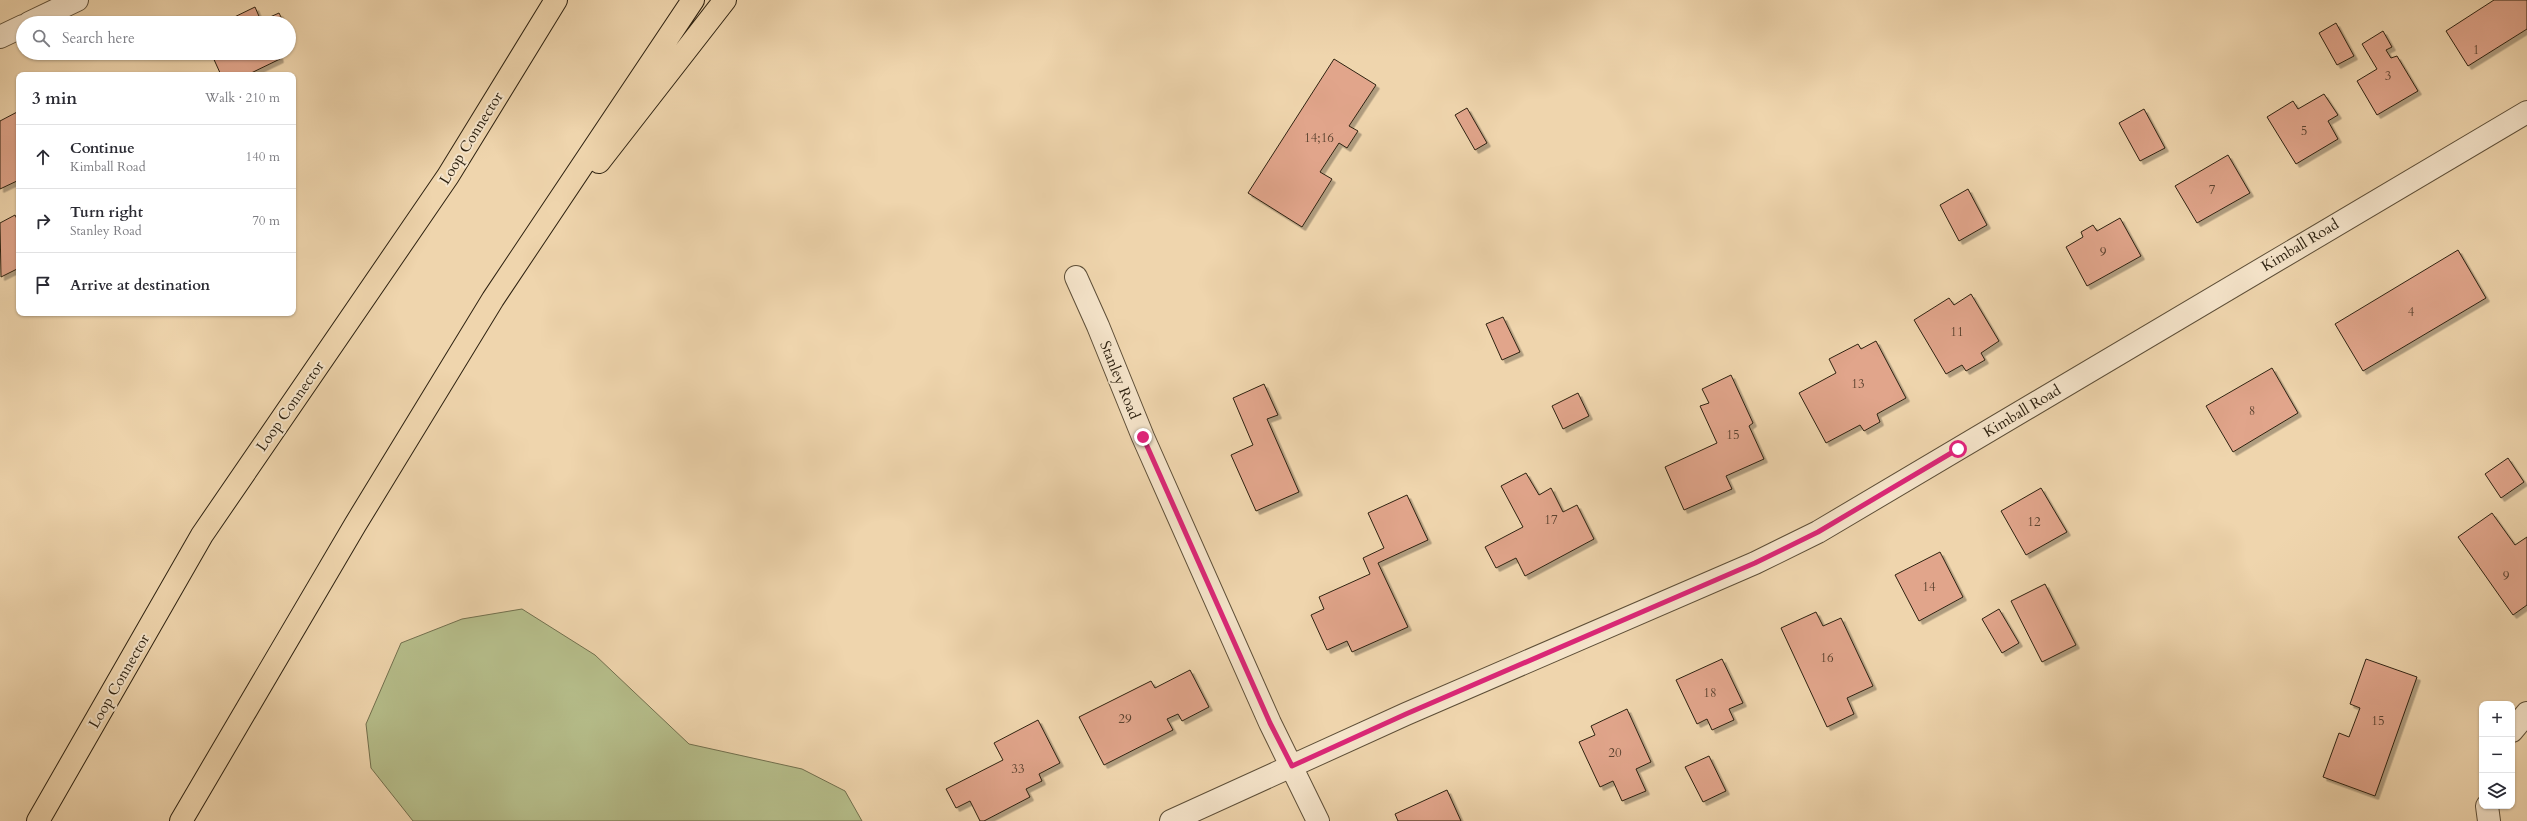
<!DOCTYPE html>
<meta charset="utf-8">
<style>
body{margin:0;font-family:Cardo,serif;background:#f7f7f7;color:#2b2b33}
.controls{position:absolute;right:12px;bottom:12px;display:grid;overflow:hidden;border-radius:8px;box-shadow:0 1px 3px #0004}
.controls button{width:36px;height:36px;display:grid;place-items:center;padding:0;border:0;border-bottom:1px solid #e1e1e2;background:#fff;color:#2b2b33;font:20px sans-serif}
.stop{position:absolute;width:12px;height:12px;margin:-9px;border:3px solid #db2777;border-radius:50%;background:#fff}
.stop.end{background:#db2777;border-color:#fff;box-shadow:0 1px 4px #0008}
.list{margin:0;padding:0;list-style:none}
h2{display:flex;justify-content:space-between;align-items:center;height:52px;margin:0;padding:0 16px;font-size:17px}
h2 small{font-size:13px;font-weight:400;color:#7c7c81}
.list li{display:grid;grid-template-columns:26px 1fr auto;gap:12px;align-items:center;box-sizing:border-box;height:64px;padding:0 16px;border-top:1px solid #e1e1e2}
.list b{display:block;font-size:15px;white-space:nowrap}
.list p{margin:0;font-size:13px;white-space:nowrap;color:#7c7c81}
.list em{font-size:13px;font-style:normal;color:#7c7c81}
.icon{flex:none;width:22px;height:22px;fill:none;stroke:currentColor;stroke-width:2;stroke-linecap:round;stroke-linejoin:round}
.map{position:relative;flex:none;width:2527px;height:821px;overflow:hidden}
.search{position:absolute;background:#fff;box-shadow:0 1px 3px #0004;left:16px;top:16px;width:280px;height:44px;display:flex;align-items:center;gap:10px;box-sizing:border-box;padding:0 14px;border-radius:22px;color:#7c7c81;font-size:15px}
.panel{position:absolute;background:#fff;box-shadow:0 1px 3px #0004;left:16px;top:72px;width:280px;height:244px;border-radius:8px}
.map>svg:first-child{display:block}
.green{fill:#b6be8b;stroke:#72704e}
.building{fill:#e1a58b;stroke:#2e2211;filter:url(#shadow)}
.lines{fill:none;stroke-linecap:round;stroke-linejoin:round}
.minor-casing{stroke:#5e4f38;stroke-width:24}
.highway-casing{stroke:#2e2211;stroke-width:24}
.minor{stroke:#f5e4ca;stroke-width:22}
.highway{stroke:#efd5ad;stroke-width:22}
.route{stroke:#db2777;stroke-width:5}
.labels{text-anchor:middle;stroke-width:4;stroke-linejoin:round;paint-order:stroke}
.number-label{font-size:13px;fill:#5b4330}
.street-label{font-size:15px;fill:#2e2211;stroke:#f5e4ca}
</style>
<div class="map">
<svg width="2527" height="821" viewBox="0 0 2527 821">
<defs>
<filter id="shadow"><feDropShadow dx="3.5" dy="3.5" stdDeviation="0" flood-color="#0004"/></filter>
</defs>
<rect width="100%" height="100%" fill="#efd5ad"/>
<filter id="stains"><feTurbulence type="fractalNoise" baseFrequency=".005" numOctaves="4"/><feColorMatrix values="0 0 0 0 .2 0 0 0 0 .09 0 0 0 0 .02 0 0 0 .5 -.17"/></filter>
<radialGradient id="worn" r=".72"><stop offset=".6" stop-color="#630" stop-opacity="0"/><stop offset="1" stop-color="#630" stop-opacity=".3"/></radialGradient>
<!-- green -->
<path class="green" d="M522,609L595,655L689,744L802,769L845,791L862,821H413L371,768L366,724L401,643L462,619Z"/>
<!-- building -->
<path class="building" d="M2494,0H2527V29L2468,66L2446,31Z
M255,7L261,21L279,13L284,23H222Z
M2336,23L2354,56L2337,65L2319,33Z
M2383,31L2392,47L2386,50L2391,58L2397,56L2418,91L2377,115L2357,81L2377,69L2362,44Z
M211,53H278L280,59L247,75H221Z
M1334,59L1376,85L1349,126L1358,131L1347,148L1339,143L1320,172L1332,179L1302,227L1248,193Z
M2324,94L2338,115L2328,121L2338,139L2296,164L2267,117L2293,101L2298,109Z
M1467,108L1487,143L1475,150L1455,115Z
M2144,109L2165,148L2140,161L2119,123Z
M19,111V180L0,189V121Z
M2228,155L2250,193L2197,223L2175,186Z
M1968,189L1987,225L1959,241L1940,205Z
M15,215L19,223V268L1,277L0,223Z
M2120,218L2141,256L2087,286L2066,247L2083,237L2081,232L2093,225L2097,231Z
M2458,250L2486,298L2363,371L2335,324Z
M1971,294L1999,341L1981,353L1985,360L1966,371L1962,365L1946,374L1914,320L1949,298L1954,305Z
M1503,317L1520,352L1502,360L1486,324Z
M1876,341L1906,398L1877,414L1880,422L1864,431L1860,425L1826,443L1799,393L1836,373L1829,359L1858,344L1861,349Z
M2272,368L2298,413L2233,452L2206,406Z
M1731,375L1753,423L1749,426L1764,459L1726,476L1732,489L1684,510L1665,467L1717,443L1700,406L1709,403L1702,389Z
M1264,384L1278,415L1267,419L1299,492L1256,511L1231,455L1253,445L1233,398Z
M1578,393L1589,416L1563,429L1552,406Z
M2508,458L2524,482L2501,498L2485,474Z
M1526,473L1539,495L1551,488L1563,512L1577,505L1594,539L1525,576L1516,558L1496,568L1485,547L1523,527L1501,486Z
M2041,488L2067,532L2026,555L2001,511Z
M1407,495L1428,540L1378,563L1408,627L1352,652L1347,641L1327,650L1311,615L1324,609L1319,597L1370,574L1363,558L1384,548L1368,513Z
M2492,513L2515,545L2527,537V605L2513,615L2458,537Z
M1940,552L1963,597L1919,621L1895,575Z
M2045,584L2076,645L2042,662L2011,601Z
M1999,609L2019,643L2002,653L1982,619Z
M1816,612L1823,626L1841,618L1873,686L1847,698L1854,714L1827,727L1781,628Z
M1722,659L1743,703L1729,709L1734,720L1712,730L1707,719L1697,724L1676,680Z
M2366,659L2417,677L2375,796L2323,777L2339,733L2349,737L2360,708L2350,704Z
M1190,670L1209,707L1182,721L1178,714L1167,719L1173,730L1104,765L1079,717L1151,681L1155,688Z
M1627,709L1651,762L1636,769L1646,791L1622,801L1613,781L1600,787L1579,742L1595,735L1591,726Z
M1038,720L1060,763L1039,774L1042,781L1026,789L1030,797L984,821H980L970,801L956,808L946,789L1003,760L994,743Z
M1709,756L1726,791L1703,802L1685,767Z
M1447,790L1461,821H1398L1395,814Z"/>
<g class="lines">
<defs>
<path id="minor" d="M29,23L77,0
M0,37L23,26
M1076,277L1098,326L1143,437L1270,723L1318,821
M2512,731L2527,713
M2487,806L2489,821
M1171,821L1406,714L1755,563L1818,532L2527,112"/>
<path id="highway" d="M599,162L725,0
M38,821L202,535L448,176L556,0
M181,821L355,525L493,299L693,0"/>
</defs>
<!-- minor casing -->
<use href="#minor" class="minor-casing"/>
<!-- highway casing -->
<use href="#highway" class="highway-casing"/>
<!-- minor -->
<use href="#minor" class="minor"/>
<!-- highway -->
<use href="#highway" class="highway"/>
</g>
<g class="lines">
<!-- route -->
<path class="route" d="M1143,437L1270,723L1292,766L1406,714L1755,563L1818,532L1958,449"/>
</g>
<g class="labels">
<!-- number labels -->
<g class="number-label">
<text x="2476" y="54">1</text>
<text x="2388" y="80">3</text>
<text x="2304" y="135">5</text>
<text x="1319" y="142">14;16</text>
<text x="2212" y="194">7</text>
<text x="2103" y="256">9</text>
<text x="2411" y="316">4</text>
<text x="1957" y="336">11</text>
<text x="1858" y="388">13</text>
<text x="2252" y="415">8</text>
<text x="1733" y="439">15</text>
<text x="1551" y="524">17</text>
<text x="2034" y="526">12</text>
<text x="2506" y="580">9</text>
<text x="1929" y="591">14</text>
<text x="1827" y="662">16</text>
<text x="1710" y="697">18</text>
<text x="1125" y="723">29</text>
<text x="2378" y="725">15</text>
<text x="1615" y="757">20</text>
<text x="1018" y="773">33</text>
</g>
<!-- street labels -->
<g class="street-label">
<text transform="translate(471 138) rotate(-58)" y="5">Loop Connector</text>
<text transform="translate(2300 245) rotate(-31)" y="5">Kimball Road</text>
<text transform="translate(1120 380) rotate(68)" y="5">Stanley Road</text>
<text transform="translate(290 406) rotate(-55)" y="5">Loop Connector</text>
<text transform="translate(2022 411) rotate(-31)" y="5">Kimball Road</text>
<text transform="translate(119 681) rotate(-60)" y="5">Loop Connector</text>
</g>
</g>
<rect width="100%" height="100%" filter="url(#stains)"/>
<rect width="100%" height="100%" fill="url(#worn)"/>
</svg>
<div class="controls">
<button>+</button>
<button>−</button>
<button><svg class="icon" aria-label="layers" viewBox="0 0 24 24"><path d="M12 4l9 5-9 5-9-5zM3 14l9 5 9-5"/></svg></button>
</div>
<div class="stop" style="left:1958px;top:449px"></div>
<div class="stop end" style="left:1143px;top:437px"></div>
<div class="search"><svg class="icon" aria-label="search" viewBox="0 0 24 24"><circle cx="10" cy="10" r="6"/><path d="M15 15l6 6"/></svg>Search here</div>
<section class="panel">
<h2>3 min<small>Walk · 210 m</small></h2>
<ul class="list">
<li><svg class="icon" aria-label="ahead" viewBox="0 0 24 24"><path d="M12 20V5M6 11l6-6 6 6"/></svg><div><b>Continue</b><p>Kimball Road</p></div><em>140 m</em></li>
<li><svg class="icon" aria-label="right" viewBox="0 0 24 24"><path d="M7 20v-9h11M14 6l5 5-5 5"/></svg><div><b>Turn right</b><p>Stanley Road</p></div><em>70 m</em></li>
<li><svg class="icon" aria-label="arrive" viewBox="0 0 24 24"><path d="M6 21V4h12l-3 4 3 4H6"/></svg><div><b>Arrive at destination</b></div></li>
</ul>
</section>
</div>
